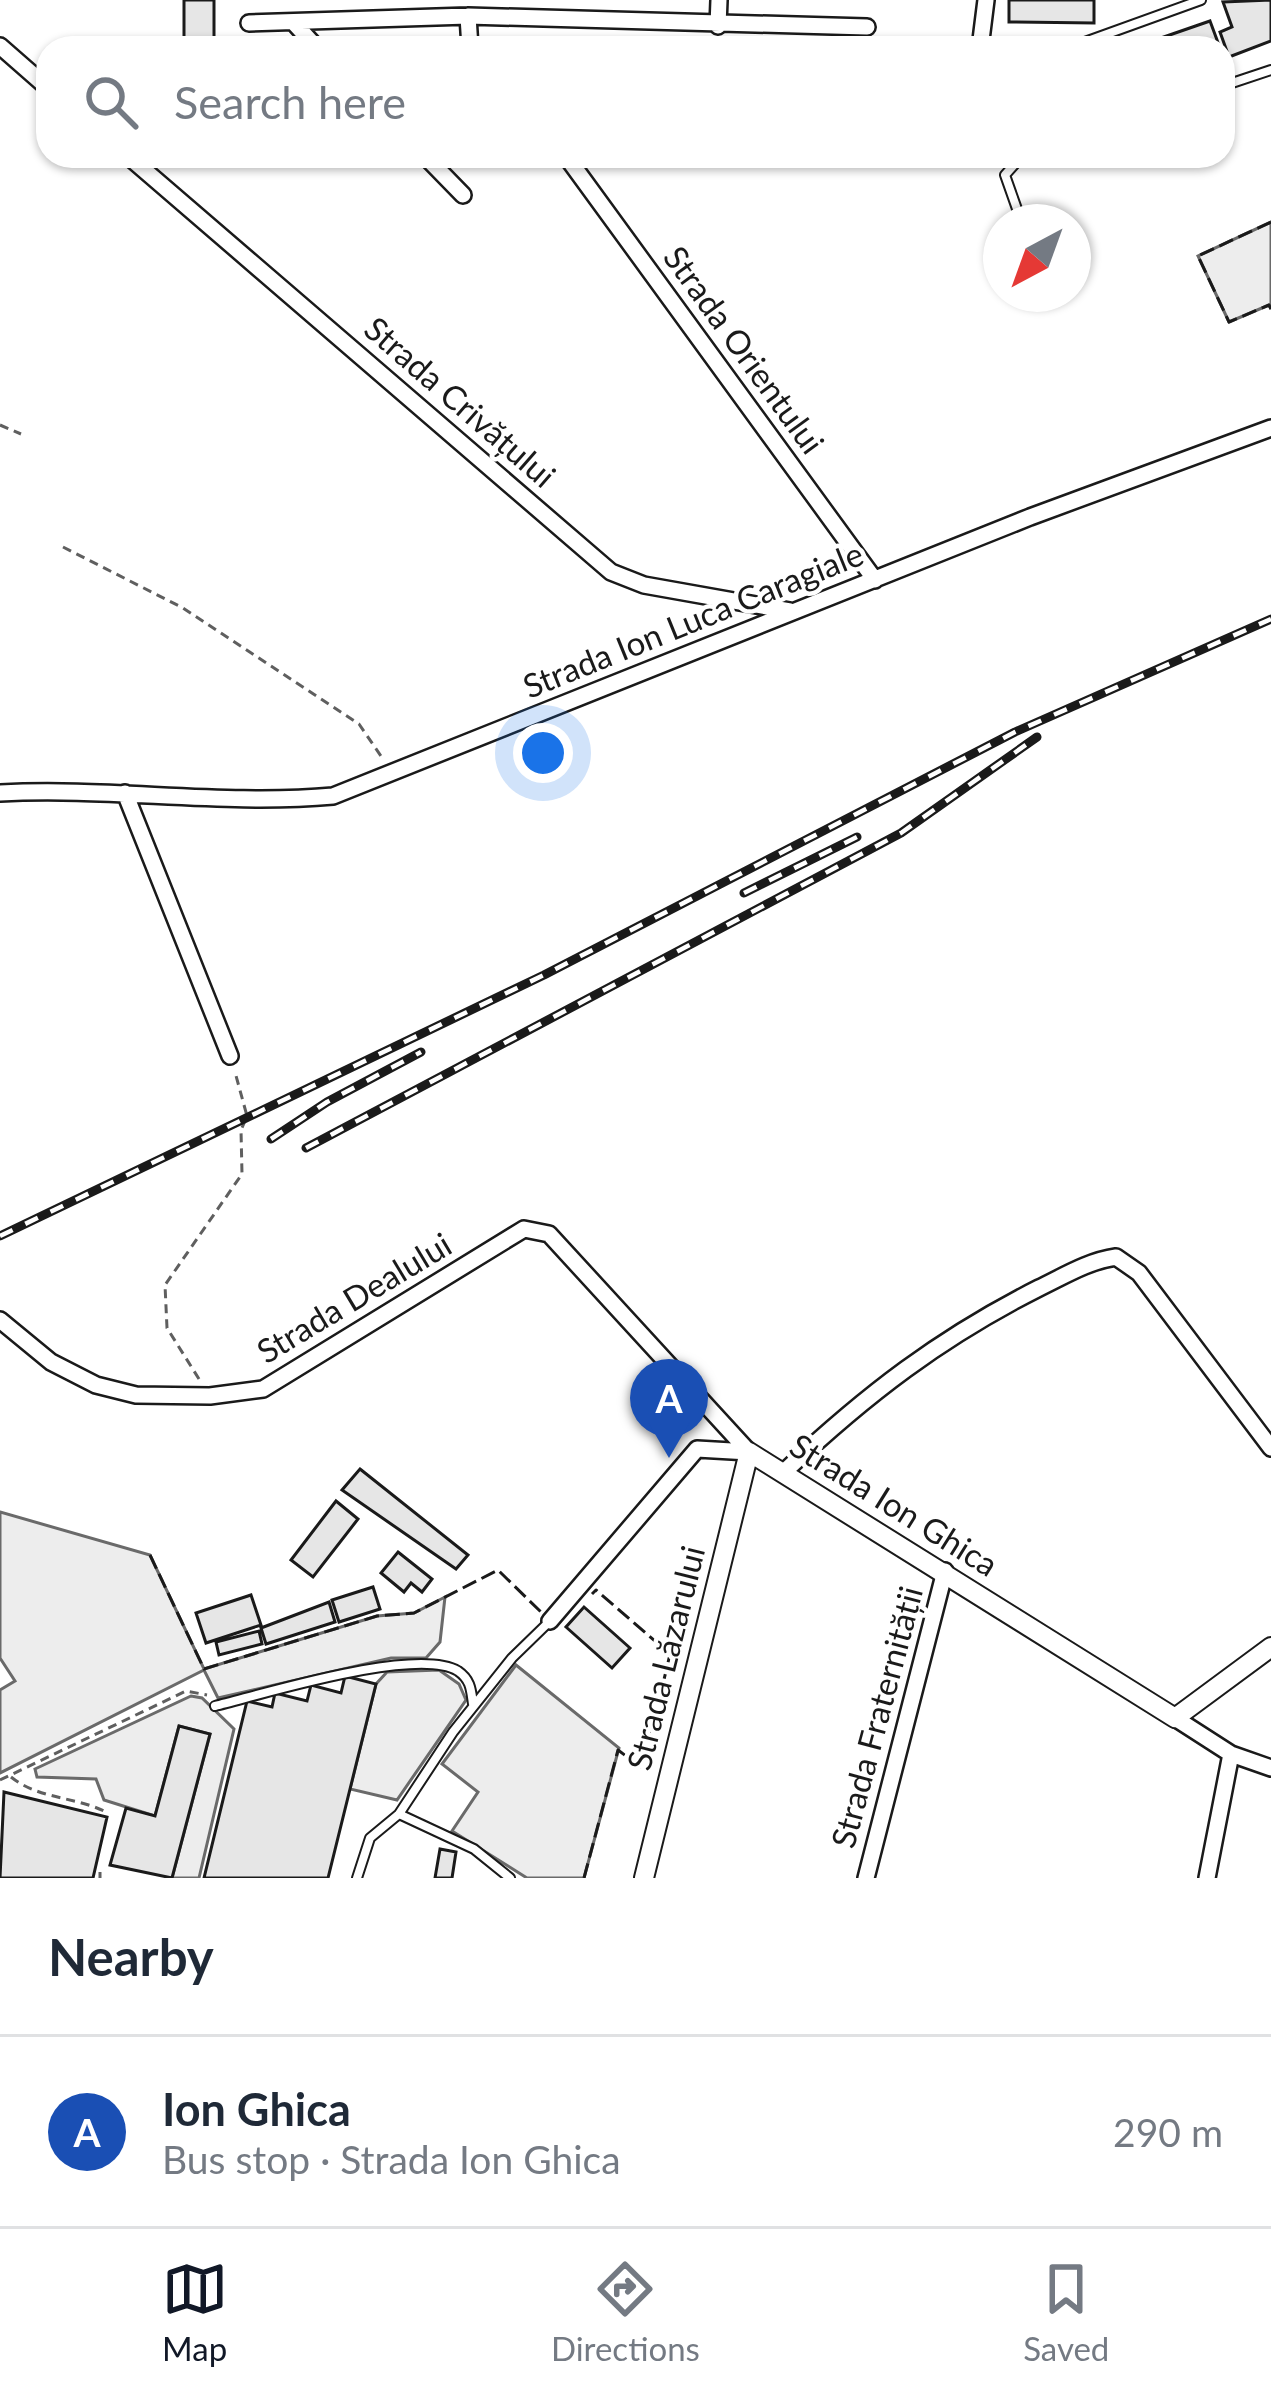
<!DOCTYPE html>
<meta charset="utf-8">
<style>
body{margin:0;font-family:Lato,sans-serif;background:#f6f6f7;color:#1f2937}
.compass{position:absolute;left:983px;top:204px;width:108px;height:108px;border-radius:50%;background:#fff;box-shadow:0 3px 9px #0004;rotate:221deg}
.you{position:absolute;left:543px;top:753px;width:42px;height:42px;margin:-30px;border:9px solid #fff;border-radius:50%;background:#1a73e8;box-shadow:0 0 0 18px #1a73e833}
.badge{display:grid;place-items:center;width:78px;height:78px;border-radius:50%;background:#111827;color:#fff;font-size:39px;font-weight:700}
.pin{position:absolute;translate:-50% -99px;filter:drop-shadow(0 3px 6px #0008)}
.pin::after{content:'';position:absolute;top:63px;width:42px;height:36px;background:inherit;clip-path:polygon(0 0,100% 0,50% 100%)}
.list{margin:0;padding:0;list-style:none}
h2{display:flex;justify-content:space-between;align-items:center;height:156px;margin:0;padding:0 48px;font-size:51px}
h2 small{font-size:39px;font-weight:400;color:#747a83}
.list li{display:grid;grid-template-columns:78px 1fr auto;gap:36px;align-items:center;box-sizing:border-box;height:192px;padding:0 48px;border-top:3px solid #e0e1e3}
.list b{display:block;font-size:45px;white-space:nowrap}
.list p{margin:0;font-size:39px;white-space:nowrap;color:#747a83}
.list em{font-size:39px;font-style:normal;color:#747a83}
.icon{flex:none;width:66px;height:66px;fill:none;stroke:currentColor;stroke-width:2;stroke-linecap:round;stroke-linejoin:round}
.map{position:relative;flex:none;width:1271px;height:1878px;overflow:hidden}
.search{position:absolute;background:#fff;box-shadow:0 3px 9px #0004;left:36px;right:36px;top:36px;height:132px;display:flex;align-items:center;gap:30px;box-sizing:border-box;padding:0 42px;border-radius:36px;color:#747a83;font-size:45px}
.sheet{height:348px;background:#fff}
nav{display:flex;justify-content:space-around;align-items:center;box-sizing:border-box;height:168px;border-top:3px solid #e0e1e3;background:#fff;font-size:33px;color:#747a83}
nav a{display:grid;justify-items:center;gap:6px}
nav .on{color:#111827}
.map>svg:first-child{display:block}
.built{fill:#ededed;stroke:#6a6a6a;stroke-width:3}
.building{fill:#e6e6e6;stroke:#1a1a1a;stroke-width:3}
.lines{fill:none;stroke-linecap:round;stroke-linejoin:round}
.service-casing{stroke:#1a1a1a;stroke-width:12}
.minor-casing{stroke:#1a1a1a;stroke-width:20}
.tertiary-casing{stroke:#1a1a1a;stroke-width:22}
.path{stroke:#5f5f5f;stroke-width:3;stroke-dasharray:9 6;stroke-linecap:butt}
.service{stroke:#fff;stroke-width:8}
.minor{stroke:#fff;stroke-width:15}
.tertiary{stroke:#fff;stroke-width:18}
.rail-casing{stroke:#1a1a1a;stroke-width:9}
.rail{stroke:#fff;stroke-width:4.5;stroke-dasharray:14;stroke-linecap:butt}
.fence{stroke:#1a1a1a;stroke-width:3;stroke-dasharray:15 6;stroke-linecap:butt}
.labels{text-anchor:middle;stroke-width:9;stroke-linejoin:round;paint-order:stroke}
.street-label{font-size:33px;fill:#1a1a1a;stroke:#fff}
</style>
<div class="map">
<svg width="1271" height="1878" viewBox="0 0 1271 1878">
<rect width="100%" height="100%" fill="#fff"/>
<!-- built -->
<path class="built" d="M1271,222V309L1269,305L1229,322L1198,256Z
M0,1512L150,1555L204,1669L377,1616L414,1613L445,1597L440,1642L426,1658H391L218,1698L204,1670L0,1773V1690L15,1681L0,1658Z
M516,1665L619,1748L584,1878H527L452,1831L478,1792L442,1764Z
M439,1670L459,1684L466,1700L397,1800L350,1789L376,1684L387,1672Z
M191,1696L202,1698L234,1729L199,1878H172L210,1734L179,1726L155,1816L104,1800L96,1779L37,1777L35,1769Z"/>
<!-- building -->
<path class="building" d="M184,0H214V38H184Z
M1009,0H1094V23L1009,22Z
M1271,0V41L1229,57L1220,32L1232,27L1223,2Z
M1210,21L1220,48H1132Z
M360,1469L468,1555L456,1569L342,1490Z
M336,1501L358,1519L313,1577L291,1560Z
M398,1552L432,1579L422,1592L411,1583L404,1592L381,1573Z
M373,1587L380,1609L339,1622L332,1600Z
M251,1595L261,1625L206,1643L196,1613Z
M329,1602L335,1622L266,1644L261,1628Z
M584,1607L630,1648L612,1668L566,1627Z
M259,1631L262,1644L219,1655L216,1642Z
M345,1676L376,1684L328,1878H204L247,1701L272,1707L275,1693L307,1701L311,1685L341,1693Z
M179,1726L210,1734L172,1878L110,1865L126,1808L155,1816Z
M4,1792L107,1817L93,1878H0Z
M440,1849L456,1852L452,1878H435Z"/>
<g class="lines">
<defs>
<path id="service" d="M1082,43L1201,0
M1223,86L1271,70
M1017,209L1005,175L1022,156
M215,1706C264,1694 417,1646 458,1671C471,1680 471,1690 473,1704
M399,1814L474,1849L510,1878
M357,1878L370,1838L399,1814L453,1732L512,1658L549,1622"/>
<path id="minor" d="M468,16L470,48
M249,23L468,16L867,27
M295,24L317,48
M718,26L719,0
M0,46L48,88
M980,48L986,0
M128,156L611,572L644,585L790,611
M425,156L463,195
M566,156L875,580
M0,793C111,787 222,806 333,796L1030,517L1271,428
M125,793L230,1056
M0,1320L51,1362L96,1385L136,1395L210,1396L263,1389L524,1229L549,1234L749,1452
M785,1471C867,1394 940,1338 1039,1288C1064,1276 1088,1261 1116,1257L1139,1273L1271,1448
M550,1621L697,1449L749,1452
M1175,1718L1231,1754L1271,1768
M866,1878L945,1571
M1207,1878L1231,1754"/>
<path id="tertiary" d="M644,1878L749,1452L1175,1718L1271,1647"/>
</defs>
<!-- service casing -->
<use href="#service" class="service-casing"/>
<!-- minor casing -->
<use href="#minor" class="minor-casing"/>
<!-- tertiary casing -->
<use href="#tertiary" class="tertiary-casing"/>
<!-- path -->
<path class="path" d="M0,425L21,434
M63,547L183,608L359,724L383,759
M199,1379L167,1328L165,1285L242,1174L241,1130L247,1116L235,1072
M11,1777C40,1800 76,1796 108,1813
M0,1780L186,1691L207,1695
M100,1878V1872"/>
<!-- service -->
<use href="#service" class="service"/>
<!-- minor -->
<use href="#minor" class="minor"/>
<!-- tertiary -->
<use href="#tertiary" class="tertiary"/>
<defs>
<path id="rail" d="M744,893L857,837
M271,1139L327,1102L421,1052
M306,1148L901,833L1037,737
M0,1236L544,975L1015,732L1271,619"/>
</defs>
<!-- rail casing -->
<use href="#rail" class="rail-casing"/>
<!-- rail -->
<use href="#rail" class="rail"/>
<!-- fence -->
<path class="fence" d="M1271,222L1198,256L1229,322L1269,305L1271,309
M150,1555L204,1669L377,1616L414,1613L498,1570L542,1613
M584,1878L618,1750L643,1769L670,1654L596,1590L592,1594"/>
</g>
<g class="labels">
<!-- street labels -->
<g class="street-label">
<text transform="translate(744 350) rotate(54)" y="12">Strada Orientului</text>
<text transform="translate(460 402) rotate(41)" y="12">Strada Crivățului</text>
<text transform="translate(693 620) rotate(-22)" y="12">Strada Ion Luca Caragiale</text>
<text transform="translate(354 1298) rotate(-31)" y="12">Strada Dealului</text>
<text transform="translate(894 1505) rotate(32)" y="12">Strada Ion Ghica</text>
<text transform="translate(666 1658) rotate(-76)" y="12">Strada Lăzarului</text>
<text transform="translate(877 1717) rotate(-75)" y="12">Strada Fraternității</text>
</g>
</g>
</svg>
<svg class="compass" viewBox="-18 -18 36 36"><path d="M0-13l5 13h-10z" fill="#e53935"/><path d="M0 13l5-13h-10z" fill="#747a83"/></svg>
<div class="you"></div>
<div class="pin badge" style="left:669px;top:1458px;background:#1a4fb4">A</div>
<div class="search"><svg class="icon" aria-label="search" viewBox="0 0 24 24"><circle cx="10" cy="10" r="6"/><path d="M15 15l6 6"/></svg>Search here</div>
</div>
<section class="sheet">
<h2>Nearby<small></small></h2>
<ul class="list">
<li><span class="badge" style="background:#1a4fb4">A</span><div><b>Ion Ghica</b><p>Bus stop · Strada Ion Ghica</p></div><em>290 m</em></li>
</ul>
</section>
<nav>
<a class="on"><svg class="icon" aria-label="map" viewBox="0 0 24 24"><path d="M3 6l6-2 6 2 6-2v14l-6 2-6-2-6 2zM9 4v14M15 6v14"/></svg>Map</a>
<a><svg class="icon" aria-label="directions" viewBox="0 0 24 24"><path d="M12 3l9 9-9 9-9-9zM9 14v-3h6M13 9l2 2-2 2"/></svg>Directions</a>
<a><svg class="icon" aria-label="saved" viewBox="0 0 24 24"><path d="M7 4h10v16l-5-4-5 4z"/></svg>Saved</a>
</nav>
